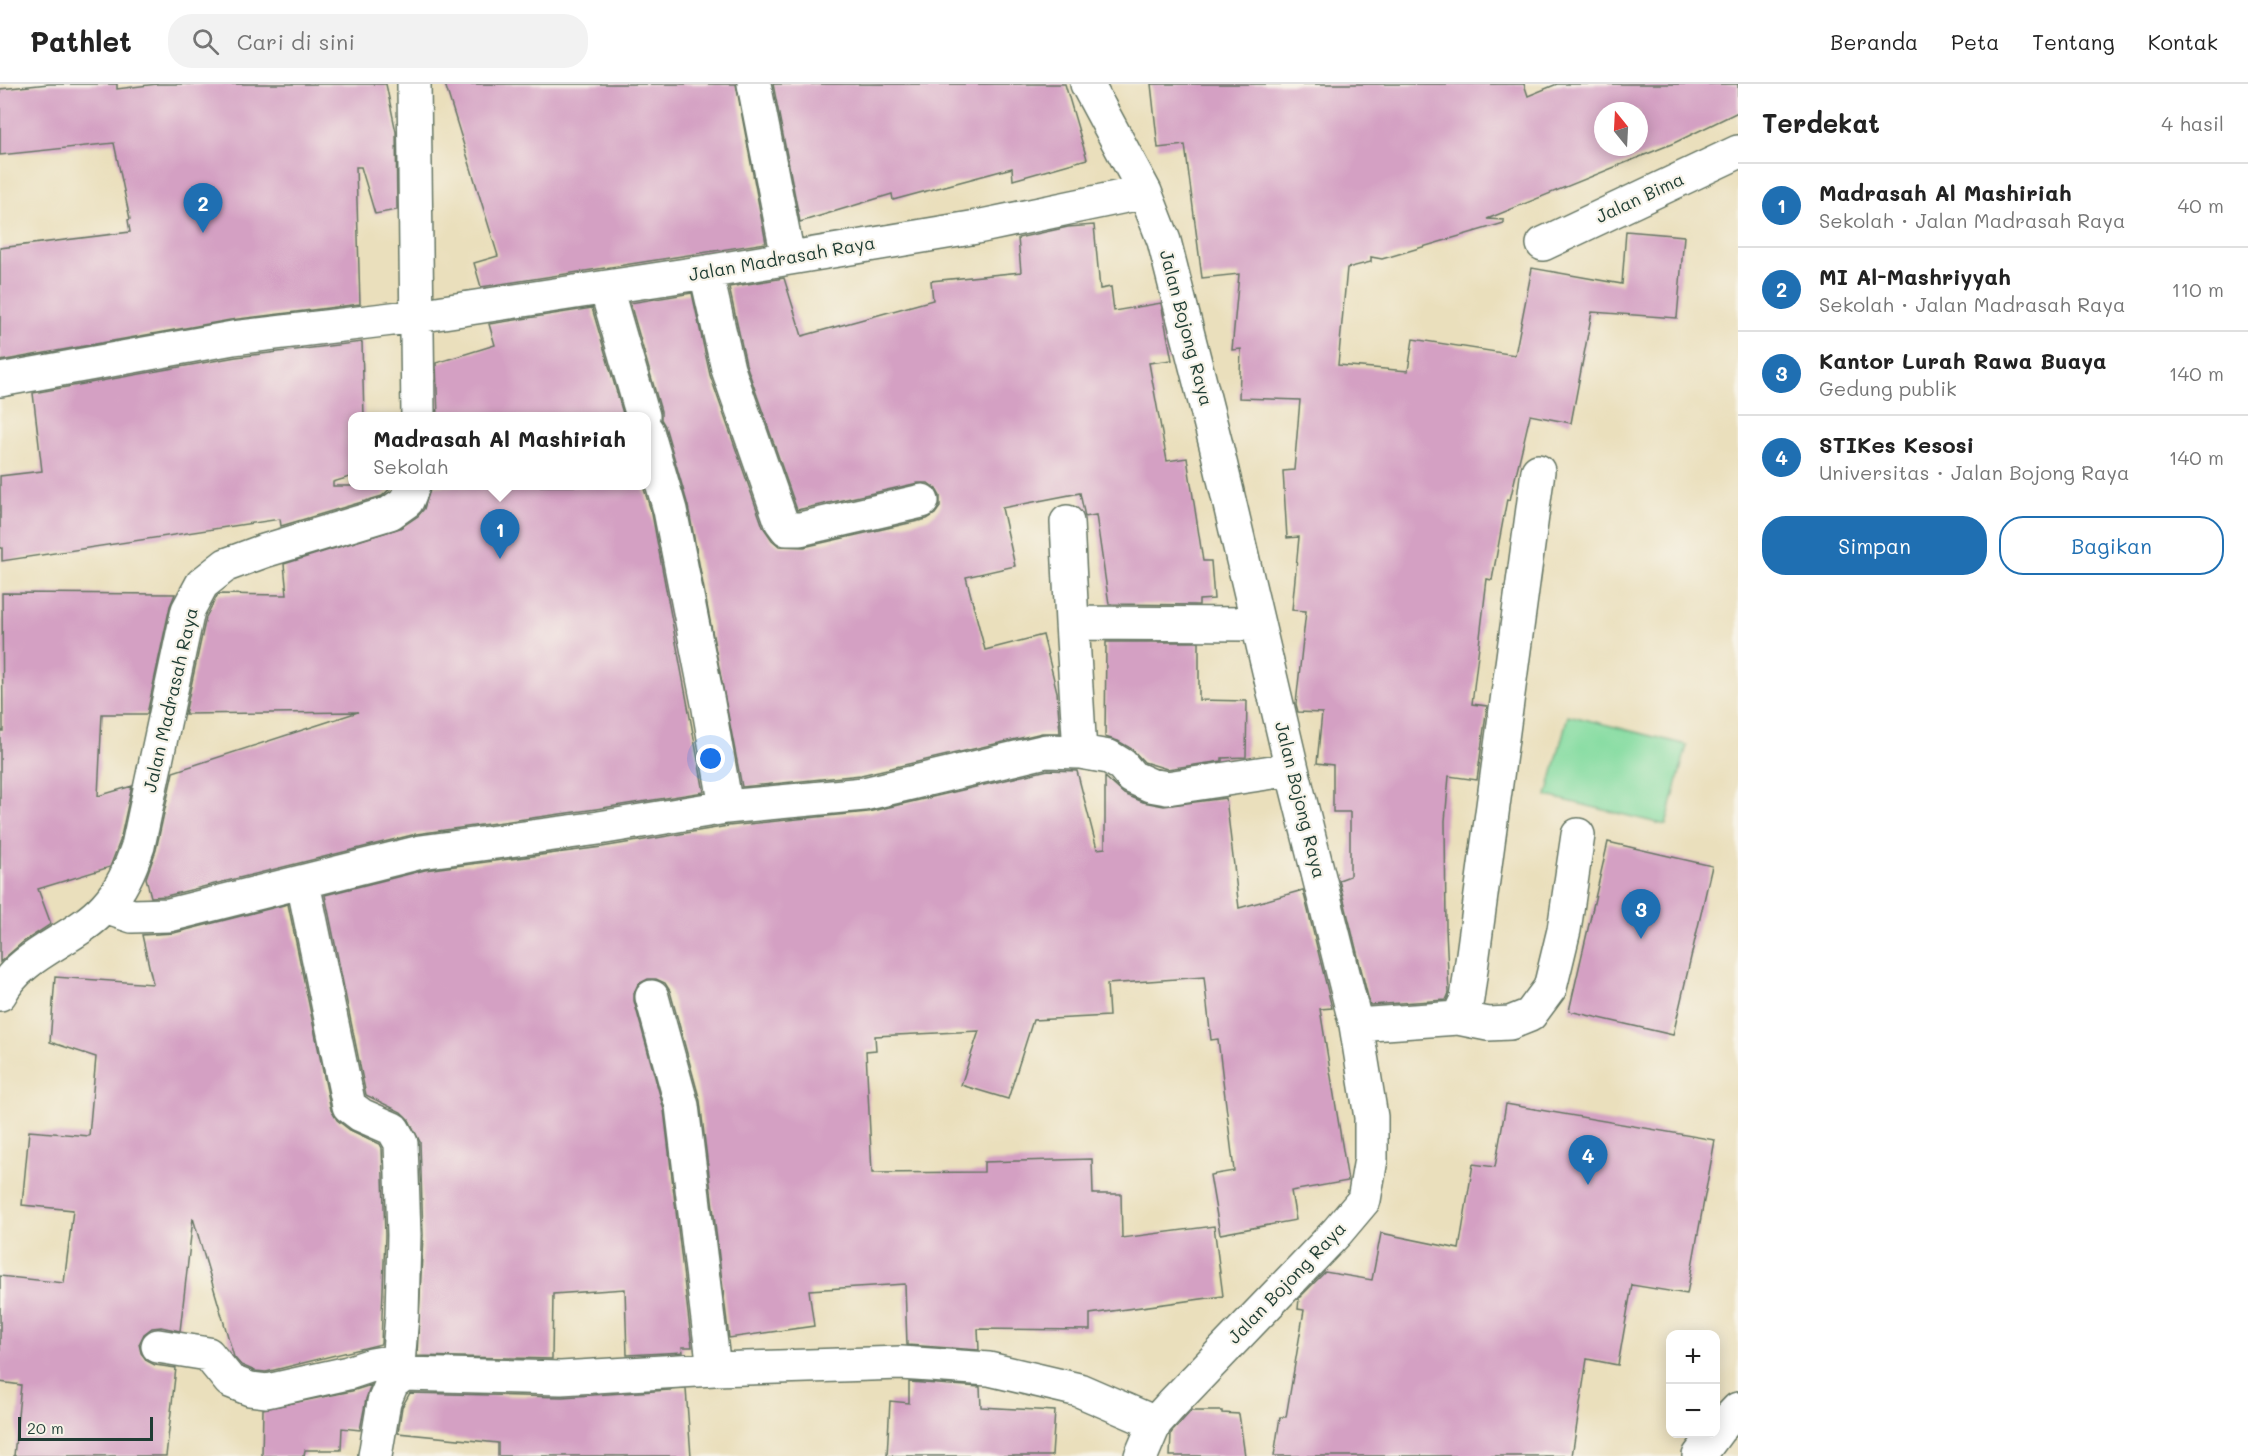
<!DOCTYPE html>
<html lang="id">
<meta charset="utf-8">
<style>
body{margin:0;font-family:Mali,sans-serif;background:#f2f2f2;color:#222}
.controls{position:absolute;right:18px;bottom:18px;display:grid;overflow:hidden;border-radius:12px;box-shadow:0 3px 15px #0003}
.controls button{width:54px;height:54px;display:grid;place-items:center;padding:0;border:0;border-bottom:2px solid #e0e0e0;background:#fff;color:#222;font:30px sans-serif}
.compass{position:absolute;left:1594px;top:18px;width:54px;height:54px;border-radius:50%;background:#fff;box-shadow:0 3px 15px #0003;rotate:342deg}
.scale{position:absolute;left:18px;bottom:15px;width:135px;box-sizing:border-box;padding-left:6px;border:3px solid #1f3d34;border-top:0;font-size:16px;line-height:21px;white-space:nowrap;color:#1f3d34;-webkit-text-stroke:4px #f7f3e8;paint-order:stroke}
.you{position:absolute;left:711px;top:675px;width:21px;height:21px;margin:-15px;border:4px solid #fff;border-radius:50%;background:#1a73e8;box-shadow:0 0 0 9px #1a73e833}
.badge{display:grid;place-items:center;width:39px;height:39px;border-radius:50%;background:#1f6fb2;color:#fff;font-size:20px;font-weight:700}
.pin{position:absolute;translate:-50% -50px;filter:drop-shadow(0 2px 3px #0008)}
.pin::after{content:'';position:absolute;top:32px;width:21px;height:18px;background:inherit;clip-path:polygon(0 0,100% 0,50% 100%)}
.popup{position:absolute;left:348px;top:328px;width:303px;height:78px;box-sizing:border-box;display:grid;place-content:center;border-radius:12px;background:#fff;filter:drop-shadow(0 2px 4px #0005);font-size:20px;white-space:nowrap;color:#767676}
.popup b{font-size:22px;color:#222}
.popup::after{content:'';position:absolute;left:50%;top:100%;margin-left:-12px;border:12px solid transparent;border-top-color:#fff}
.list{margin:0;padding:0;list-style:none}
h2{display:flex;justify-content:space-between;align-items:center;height:78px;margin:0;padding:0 24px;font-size:26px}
h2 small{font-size:20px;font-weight:400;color:#767676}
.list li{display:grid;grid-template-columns:39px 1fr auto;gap:18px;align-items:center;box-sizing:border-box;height:84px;padding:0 24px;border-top:2px solid #e0e0e0}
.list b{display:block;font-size:22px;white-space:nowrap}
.list p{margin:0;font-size:20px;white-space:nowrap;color:#767676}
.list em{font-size:20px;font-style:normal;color:#767676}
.actions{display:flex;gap:12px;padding:18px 24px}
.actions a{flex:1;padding:14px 0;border:2px solid #1f6fb2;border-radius:24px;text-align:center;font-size:21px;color:#1f6fb2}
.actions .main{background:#1f6fb2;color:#fff}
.icon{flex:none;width:33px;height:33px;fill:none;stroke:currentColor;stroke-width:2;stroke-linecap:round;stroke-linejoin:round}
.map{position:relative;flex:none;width:1738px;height:1372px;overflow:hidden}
header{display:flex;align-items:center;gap:36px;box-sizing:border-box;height:84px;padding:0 30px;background:#fff;border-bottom:2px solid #e0e0e0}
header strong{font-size:28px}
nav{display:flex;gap:33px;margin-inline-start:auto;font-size:21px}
.search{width:420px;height:54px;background:#f2f2f2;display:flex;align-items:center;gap:15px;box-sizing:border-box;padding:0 21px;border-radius:24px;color:#767676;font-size:22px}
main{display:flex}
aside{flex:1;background:#fff}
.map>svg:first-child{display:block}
.green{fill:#84dca0;stroke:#528c6a;stroke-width:1.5}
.building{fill:#d4a0c3;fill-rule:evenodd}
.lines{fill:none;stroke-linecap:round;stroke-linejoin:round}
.minor-casing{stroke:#667664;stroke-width:36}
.minor{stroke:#fff;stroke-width:33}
.labels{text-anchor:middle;stroke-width:4.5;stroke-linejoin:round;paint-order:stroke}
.street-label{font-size:18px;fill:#1f3d34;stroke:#f7f3e8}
</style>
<header>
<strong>Pathlet</strong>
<div class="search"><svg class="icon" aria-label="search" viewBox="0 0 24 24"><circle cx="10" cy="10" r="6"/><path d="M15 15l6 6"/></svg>Cari di sini</div>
<nav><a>Beranda</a><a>Peta</a><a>Tentang</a><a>Kontak</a></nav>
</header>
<main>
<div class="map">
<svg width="1738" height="1372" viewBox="0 0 1738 1372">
<rect width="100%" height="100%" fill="#f7f3e8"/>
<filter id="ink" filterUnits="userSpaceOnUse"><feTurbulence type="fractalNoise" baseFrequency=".0167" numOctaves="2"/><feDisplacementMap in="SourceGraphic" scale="12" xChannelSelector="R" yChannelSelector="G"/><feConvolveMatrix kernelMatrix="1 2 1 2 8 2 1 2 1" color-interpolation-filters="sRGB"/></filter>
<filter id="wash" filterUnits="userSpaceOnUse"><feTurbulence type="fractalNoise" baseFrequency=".008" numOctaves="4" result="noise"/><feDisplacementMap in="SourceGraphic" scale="24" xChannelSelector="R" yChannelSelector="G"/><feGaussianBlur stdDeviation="1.35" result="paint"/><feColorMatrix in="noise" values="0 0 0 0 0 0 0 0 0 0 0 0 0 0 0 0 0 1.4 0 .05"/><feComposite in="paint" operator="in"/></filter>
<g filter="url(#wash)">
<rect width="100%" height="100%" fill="#eadfbc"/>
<!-- green -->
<path class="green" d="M1568,631L1687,661L1666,741L1547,712Z"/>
<g id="blocks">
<!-- building -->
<path class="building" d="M49,0H117V5L157,0H386L396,48L397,126L375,130L361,83H356L360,220L230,236L0,277V164L130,148L128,136L130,135L114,59L0,71V5Z
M445,0H736L766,159L481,203L474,179L498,172Z
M773,0H1065L1087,75L1013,96L1012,84L893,116L892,110L800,138Z
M1151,0H1524L1528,12L1557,0H1738V28L1674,59L1487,135L1504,136V139L1382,175L1371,173V178L1347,184L1338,281L1408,287L1413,255L1515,271L1532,184L1622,200L1626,147L1684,152L1677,234L1592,228L1571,339L1530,331L1510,416L1507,415L1492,496L1487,495L1472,620L1487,622L1477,696L1449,692L1445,737L1446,845L1449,909L1446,916L1370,921L1339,796L1350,792V728H1333V681L1317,679L1322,629L1298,628L1296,620L1306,527L1292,526L1299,453L1287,454L1283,387L1294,386L1300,316L1239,314L1241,265L1232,266L1239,190L1202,194L1185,61L1158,64ZM1603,27H1639V63H1603Z
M1094,141L1100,205L1111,203L1114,227L1161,219L1172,276L1149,279L1167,377L1187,374L1203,477H1211L1214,515L1199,516V521L1109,520L1096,431L1085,433L1080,409L1002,424L1015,482L966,493L985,566L1043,551L1057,608L1060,649H1042L861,691L742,703L688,422L665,342L661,335V327L630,219L692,209L710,291L763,443L772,456L779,462L804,463L927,435L935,430L940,423V412L936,405L928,399H918L797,426L746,280L729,203L784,194L802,252L933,216L931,197L1021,188L1018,154L1068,143Z
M592,224L624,333H438L436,279L495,261L489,240Z
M362,258L364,333H353V392L333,398V402H393L382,412L281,442L280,435L2,477V464H0V392L42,387L33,309L236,273Z
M431,402H643L652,430L704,708L596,725L416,750L166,812L151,813L146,794L156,766L173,688L358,628L185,630L206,533L217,512L219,510L287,511L284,480L400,444L418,432L424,425Z
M2,509L175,510L170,522L147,630H102L98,712L132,702L120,757L110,783L38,805L51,840L23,858L0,878V647H3Z
M1106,558H1199V616L1247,617L1246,673L1222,674V677L1167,685L1144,678L1132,665L1118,657L1105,653Z
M1048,686L1077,687L1097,765L1105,764V693L1124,710L1143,718L1164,722L1226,714L1239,824L1303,806L1332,924L1320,925L1348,1097L1291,1107L1296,1136L1220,1150L1210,1091L1234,1087L1218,955L1211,956L1204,893L1107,900L1109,932L1033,936L1008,1015L961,1001L979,947L875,952L876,966L866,967L872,1089L984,1088V1078L1092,1075L1093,1110H1121L1122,1154L1214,1142L1223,1212L1090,1230V1246L978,1245L979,1266L907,1261L905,1200L809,1206L814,1242L729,1254L700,1017L670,907L665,899L656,895H648L638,900L634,909V917L664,1026L692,1263H682L683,1268L627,1271L625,1205L553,1210L552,1275L417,1272L423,1151L420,1058L409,1036L401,1028L366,1011L325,811L425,786L602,763L728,742L868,728Z
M1608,758L1712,782L1673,951L1569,927Z
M288,820L331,1026L337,1036L350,1046L380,1060L382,1064L385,1151L381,1260L266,1288L255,1287L241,1281L234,1273L193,1134L180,1247L161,1243L152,1244L144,1250L139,1260L141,1269L147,1277L155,1281L176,1284L166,1372H14L21,1301L0,1298V1192L64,1199L73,1126L22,1121L29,1047L89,1052L96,973L50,958L55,893L153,900L142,851L174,849Z
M1506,1020L1715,1056L1687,1210L1632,1201L1618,1281L1587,1275L1572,1372H1274L1280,1333H1286L1304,1226L1298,1225L1299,1214L1325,1188L1372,1196L1381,1149L1459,1165L1473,1080L1495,1083Z
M909,1298L980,1303L981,1323L1055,1327L1052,1372H887L890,1317L909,1319Z
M371,1301L366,1315L360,1346L342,1344L341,1366H305L304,1372H262L263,1325L352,1307Z
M686,1305L691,1372H498V1359L398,1349L402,1323L410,1309L562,1313Z
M1191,1327H1222V1329L1239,1330L1245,1372H1170L1171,1349Z"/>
</g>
</g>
<g filter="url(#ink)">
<use href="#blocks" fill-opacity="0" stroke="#667664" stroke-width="1.5"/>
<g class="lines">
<defs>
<path id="minor" d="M414,0L418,332
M754,0L788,173
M1087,0L1145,108L1164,157L1216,361L1292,685L1356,941L1371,1033V1075L1364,1116L1337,1148L1172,1320L1155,1339L1141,1372
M1543,160L1738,68
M706,188L728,285L781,437L787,445H800L922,417
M606,204L643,332
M0,296L233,254L417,232L706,188L977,143L1145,108
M647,347L670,426L708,619L726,723
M1067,438L1072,539
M1080,668L1072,539L1258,540
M303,799L349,1022L361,1031L393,1045L401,1059L404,1151L402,1231L398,1280L404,1290L392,1299L384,1318L375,1372
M105,823L132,832L169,831L421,768L599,744L726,723L864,710L1046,667L1080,668L1109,673L1122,681L1132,693L1150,701L1167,704L1292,685
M0,910C22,868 74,857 105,823C122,805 130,785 138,762L188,526L202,500L226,481L264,467L390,429L407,417L413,402
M652,913L682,1022L714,1285
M1458,934L1488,940L1510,939L1530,931L1550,904L1564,846L1578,751
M1356,941L1458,934L1467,915L1538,387
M158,1262L208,1270L230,1297L250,1305L267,1307L348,1289L372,1281L389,1278L398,1280
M404,1290L561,1294L714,1285L901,1279L989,1285L1079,1306L1155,1339
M1699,1372L1719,1345L1738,1325"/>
</defs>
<!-- minor casing -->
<use href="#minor" class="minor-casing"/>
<!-- minor -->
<use href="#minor" class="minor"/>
</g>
</g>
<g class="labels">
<!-- street labels -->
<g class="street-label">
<text transform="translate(1640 114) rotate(-25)" y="6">Jalan Bima</text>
<text transform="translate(782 175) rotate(-10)" y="6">Jalan Madrasah Raya</text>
<text transform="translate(1186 244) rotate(75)" y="6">Jalan Bojong Raya</text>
<text transform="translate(171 616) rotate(-77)" y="6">Jalan Madrasah Raya</text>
<text transform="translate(1300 716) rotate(76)" y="6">Jalan Bojong Raya</text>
<text transform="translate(1287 1199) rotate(-46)" y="6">Jalan Bojong Raya</text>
</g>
</g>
</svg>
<div class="controls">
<button>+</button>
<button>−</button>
</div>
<svg class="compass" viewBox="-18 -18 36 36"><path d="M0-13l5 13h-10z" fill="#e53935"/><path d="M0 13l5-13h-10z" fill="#767676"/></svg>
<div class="scale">20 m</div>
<div class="you"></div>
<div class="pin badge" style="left:500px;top:475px">1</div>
<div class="popup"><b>Madrasah Al Mashiriah</b>Sekolah</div>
<div class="pin badge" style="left:203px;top:149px">2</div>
<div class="pin badge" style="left:1641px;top:855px">3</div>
<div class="pin badge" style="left:1588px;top:1101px">4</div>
</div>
<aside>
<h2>Terdekat<small>4 hasil</small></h2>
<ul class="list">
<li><span class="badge">1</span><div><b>Madrasah Al Mashiriah</b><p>Sekolah · Jalan Madrasah Raya</p></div><em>40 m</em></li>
<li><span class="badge">2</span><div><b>MI Al-Mashriyyah</b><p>Sekolah · Jalan Madrasah Raya</p></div><em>110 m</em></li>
<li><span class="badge">3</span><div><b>Kantor Lurah Rawa Buaya</b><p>Gedung publik</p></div><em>140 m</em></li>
<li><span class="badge">4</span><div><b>STIKes Kesosi</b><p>Universitas · Jalan Bojong Raya</p></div><em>140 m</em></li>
</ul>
<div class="actions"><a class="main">Simpan</a><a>Bagikan</a></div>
</aside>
</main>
